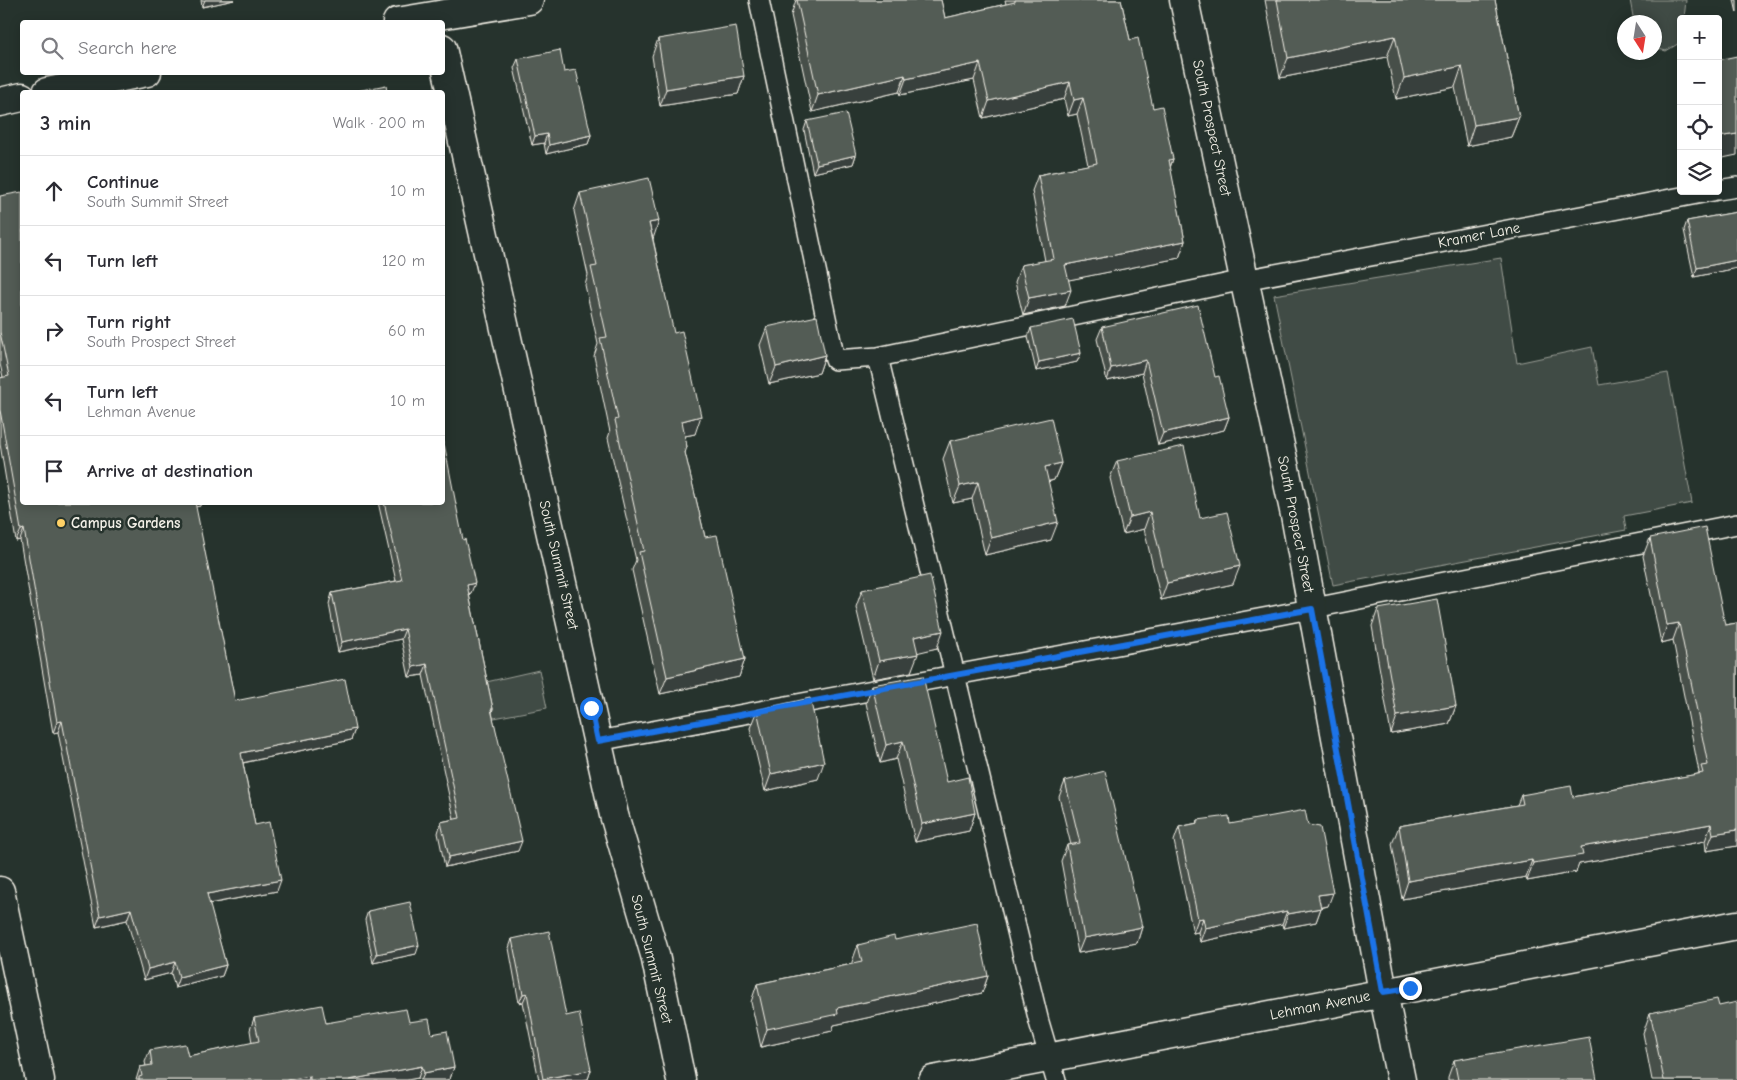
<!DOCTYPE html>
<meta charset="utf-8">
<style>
body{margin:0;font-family:"Comic Neue",sans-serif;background:#f7f7f7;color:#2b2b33}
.controls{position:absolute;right:15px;top:15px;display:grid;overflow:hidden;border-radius:5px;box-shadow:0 2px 12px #0003}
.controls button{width:45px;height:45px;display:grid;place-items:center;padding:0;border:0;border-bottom:1px solid #e1e1e2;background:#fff;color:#2b2b33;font:25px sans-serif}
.compass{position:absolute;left:1617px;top:15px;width:45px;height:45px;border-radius:50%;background:#fff;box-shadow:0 2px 12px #0003;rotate:168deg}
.stop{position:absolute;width:15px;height:15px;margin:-11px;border:4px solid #1a73e8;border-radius:50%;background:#fff}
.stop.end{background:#1a73e8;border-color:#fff;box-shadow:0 1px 5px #0008}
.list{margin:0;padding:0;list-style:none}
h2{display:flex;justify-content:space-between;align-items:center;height:65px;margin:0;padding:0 20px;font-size:21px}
h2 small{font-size:16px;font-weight:400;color:#7c7c81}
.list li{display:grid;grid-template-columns:32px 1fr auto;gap:15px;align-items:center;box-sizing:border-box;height:70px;padding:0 20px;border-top:1px solid #e1e1e2}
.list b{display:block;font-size:19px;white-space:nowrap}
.list p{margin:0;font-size:16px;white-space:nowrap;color:#7c7c81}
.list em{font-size:16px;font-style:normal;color:#7c7c81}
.icon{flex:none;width:28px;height:28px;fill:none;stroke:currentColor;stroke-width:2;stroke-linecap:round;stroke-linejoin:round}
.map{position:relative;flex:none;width:1737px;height:1080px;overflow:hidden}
.search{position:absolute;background:#fff;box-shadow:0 2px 12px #0003;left:20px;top:20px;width:425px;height:55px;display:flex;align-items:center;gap:12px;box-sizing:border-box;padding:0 18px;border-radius:5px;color:#7c7c81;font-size:19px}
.panel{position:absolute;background:#fff;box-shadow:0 2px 12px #0003;left:20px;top:90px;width:425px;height:415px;border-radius:5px}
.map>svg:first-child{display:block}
.green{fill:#414b45;stroke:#9a9e96}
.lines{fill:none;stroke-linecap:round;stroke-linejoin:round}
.service-casing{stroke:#f4f1e8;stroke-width:22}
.minor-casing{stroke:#f4f1e8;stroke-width:31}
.service{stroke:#26332d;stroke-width:19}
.minor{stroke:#26332d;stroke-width:28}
.wall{fill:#474f49;stroke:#f4f1e8}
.shaded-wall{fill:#39403c;stroke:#f4f1e8}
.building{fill:#525c55;stroke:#f4f1e8}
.route{stroke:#1a73e8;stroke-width:6}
.poi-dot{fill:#ffd166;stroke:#26332d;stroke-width:2}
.labels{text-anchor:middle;stroke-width:5;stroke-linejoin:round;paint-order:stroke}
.street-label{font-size:15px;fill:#f4f1e8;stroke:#26332d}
.poi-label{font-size:15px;font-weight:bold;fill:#f4f1e8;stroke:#26332d;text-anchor:start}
</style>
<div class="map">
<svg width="1737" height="1080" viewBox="0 0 1737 1080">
<rect width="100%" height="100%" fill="#26332d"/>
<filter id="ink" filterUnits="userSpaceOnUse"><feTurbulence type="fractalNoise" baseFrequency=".02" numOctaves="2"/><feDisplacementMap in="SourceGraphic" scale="10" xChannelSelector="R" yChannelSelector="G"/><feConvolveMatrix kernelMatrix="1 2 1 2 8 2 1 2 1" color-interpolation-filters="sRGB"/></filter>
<g filter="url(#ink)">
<!-- green -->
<path class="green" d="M1630,0H1686L1684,19H1681V42L1666,51L1655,48L1654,22H1634Z
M1501,258L1517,363L1592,347L1599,385L1668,373L1692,503L1624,516L1626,530L1333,585L1274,295Z
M539,670L547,708L489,719L482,683Z"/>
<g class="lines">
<defs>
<path id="service" d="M759,0L835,360L878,357L1244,280L1713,191
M1718,190L1737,187
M878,357L1039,1022L1056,1080
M598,741L1274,616L1737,524"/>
<path id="minor" d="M1184,0L1295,515L1383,992L1401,1080
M397,22L529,0
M442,48L614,815L655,955L681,1080
M47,92L147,72
M0,102L22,97
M0,891L40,1080
M933,1080L1737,925"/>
</defs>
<!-- service casing -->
<use href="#service" class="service-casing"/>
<!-- minor casing -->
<use href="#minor" class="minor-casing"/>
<!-- service -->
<use href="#service" class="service"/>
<!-- minor -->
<use href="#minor" class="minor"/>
</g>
<!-- wall -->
<path class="wall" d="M201,0H234L202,7Z
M796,0H941L945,18L1006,4L1005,0H1121L1130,40L1153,108L1173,159L1170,168L1185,241L1179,258L1068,280L1065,306L1023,315L1015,282L1021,265L1045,261L1032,191L1038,175L1088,165L1077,114L1068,116L1064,99L983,118L974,80L900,95L899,92L812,112L791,15Z
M1265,0H1495L1519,117L1511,137L1467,146L1455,87L1396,99L1387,57L1280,78Z
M1734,0H1737V13Z
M658,39L744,76L738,94L660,106L652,56Z
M518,59L564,72L591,135L588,144L546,154L544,143L532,145L514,68Z
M1681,79V110L1677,90Z
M807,121L856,155L853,164L813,173L804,130Z
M580,193L653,239L695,434L685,436L687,447L685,453L705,537L745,659L739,677L660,694L632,570L636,560L608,438L610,432L594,356L598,344L585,285L588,275L574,211Z
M0,196L200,506L195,507L235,701L355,729L351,740L243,763L255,825L277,891L209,904L226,965L222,976L175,988L171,973L144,980L127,920L96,927L58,732L53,733L20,540L16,541L0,444V378L3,377L0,364Z
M1737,212V268L1694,277L1684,230L1687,221Z
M767,327L825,355L819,373L769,384L760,345Z
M1102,327L1215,377L1229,417L1224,430L1158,445L1142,373L1107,381L1097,339Z
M1031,328L1081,353L1077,362L1036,371L1028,337Z
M950,441L1061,463L1054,480L1048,482L1051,540L985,555L972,499L953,503L943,459Z
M1117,461L1200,518L1233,584L1161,600L1144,529L1123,534L1110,478Z
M378,502H442L471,593L469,594L493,709L492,712L518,851L445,867L438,833L441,822L454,819L423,675L409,677L401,639L338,652L329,604L332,593L396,581Z
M1650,538L1725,625L1737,623V846L1706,851L1705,841L1579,864L1576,872L1527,881L1526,877L1402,899L1392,844L1399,826L1517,805L1521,795L1573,797L1698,774L1699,772L1673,640L1661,643L1643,556Z
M862,590L937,648L917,652L911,672L873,679L856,607Z
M1378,609L1456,706L1449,724L1391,734L1372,626Z
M872,685L947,782L975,813L969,831L915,842L896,759L880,763L866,703Z
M757,710L818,779L765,791L750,728Z
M1065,781L1142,927L1137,943L1078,953L1061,861L1067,845H1071L1059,797Z
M1198,820L1230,824L1308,825L1328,906L1321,908L1316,922L1283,928L1282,924L1200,942L1198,932L1193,933L1174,841L1179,827L1197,823Z
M368,911L416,954L373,963L365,920Z
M512,939L566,1016L591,1070L588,1079L582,1080H539L523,1002L519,1003L509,948Z
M895,940L988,976L982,993L834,1025L832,1031L761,1047L751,1002L757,984L852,964V962L858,945Z
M1719,1006L1737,1080H1652L1643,1033L1650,1013Z
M254,1018L326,1023L409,1022L432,1034L454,1067L450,1079L446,1080H419L418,1078L407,1080H136L140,1067L146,1066L145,1062L150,1050L188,1056L252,1043L250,1030Z
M1454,1060L1597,1080H1448V1077Z"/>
<!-- shaded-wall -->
<path class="shaded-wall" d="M205,0H234L202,7Z
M1395,36L1387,57L1280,78L1288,58Z
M980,63L974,80L900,95L906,79Z
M1462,66L1455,87L1396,99L1404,78Z
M905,75L899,92L812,112L818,95Z
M744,76L738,94L660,106L666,89Z
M1070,82L1064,99L983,118L989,101Z
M1083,98L1077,114L1068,116L1074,100Z
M1519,117L1511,137L1467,146L1474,125Z
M547,134L544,143L532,145L535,136Z
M1737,134V155L1718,159V137Z
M591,135L588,144L546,154L549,145Z
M856,155L853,164L813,173L817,164Z
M1173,159L1167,175L1169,160Z
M659,221L653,239L649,223Z
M1185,241L1179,258L1059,282L1065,265Z
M1737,260V268L1694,277L1697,268Z
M1071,290L1065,306L1023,315L1029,298Z
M1081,353L1077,362L1036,371L1039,362Z
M825,355L819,373L769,384L776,367Z
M1146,360L1142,373L1107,381L1111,368Z
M701,416L695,434L675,438L682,421Z
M1229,417L1224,430L1158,445L1163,433Z
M1061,463L1054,480L1038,484L1045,467Z
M978,482L972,499L953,503L960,486Z
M191,502H201L200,506L189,508Z
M1150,512L1144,529L1123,534L1130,517Z
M1058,522L1051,540L985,555L991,538Z
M24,529L20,540L16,541L21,530Z
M1240,566L1233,584L1161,600L1167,583Z
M475,583L471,593L463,595L467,585Z
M1679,623L1673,640L1661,643L1667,625Z
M405,629L401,639L338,652L342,642Z
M943,631L937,648L908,655L914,637Z
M918,654L911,672L873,679L879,661Z
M745,659L739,677L660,694L667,677Z
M427,664L423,675L409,677L413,667Z
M1456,706L1449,724L1391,734L1397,716Z
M62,721L58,732L53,733L57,722Z
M355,729L351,740L237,764L241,753Z
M903,741L896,759L880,763L886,745Z
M824,762L818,779L765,791L771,774Z
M975,813L969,831L915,842L922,824Z
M1711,824L1705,841L1579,864L1576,872L1527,881L1533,863L1581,847Z
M1737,830V846L1706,851L1713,834Z
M522,841L518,851L445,867L449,857Z
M1532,860L1526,877L1402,899L1408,881Z
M281,880L277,891L203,905L207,894Z
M1333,893L1328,906L1313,909L1318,895Z
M1321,908L1316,922L1283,928L1288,914Z
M131,909L127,920L96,927L100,916Z
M1287,911L1282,924L1200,942L1205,928Z
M1203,918L1198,932L1193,933L1198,919Z
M1142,927L1137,943L1078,953L1084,938Z
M419,945L416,954L373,963L377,954Z
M175,962L171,973L144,980L148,969Z
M226,965L222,976L175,988L179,977Z
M988,976L982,993L834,1025L832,1031L761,1047L767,1029L837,1008Z
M527,993L523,1002L519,1003L523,994Z
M422,1066L418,1078L407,1080H349Z
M454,1067L450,1079L446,1080H421L424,1073Z
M591,1070L588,1079L582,1080H543V1079Z
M310,1076L308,1080H286Z"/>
<!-- building -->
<path class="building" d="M797,0H941L945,18L1015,2V0H1121L1130,40L1138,38L1153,108L1162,106L1173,159L1169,160L1185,241L1065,265L1071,290L1029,298L1021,265L1054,259L1038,175L1097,163L1083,98L1074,100L1070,82L989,101L980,63L906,79L905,75L818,95Z
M1277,0H1495L1519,117L1474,125L1462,66L1404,78L1395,36L1288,58Z
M736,26L744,76L666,89L658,39Z
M560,50L564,72L576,70L591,135L549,145L547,134L535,136L518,59Z
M1737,56V134L1718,137V60Z
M386,85L387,92H352Z
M846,113L856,155L817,164L807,121Z
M649,178L659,221L649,223L674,333L682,331L701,416L682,421L687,447L684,448L705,537L717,535L745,659L667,677L639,552L644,551L615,420L618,419L600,338L607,337L591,267L597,266L580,193Z
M22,192V502H195L235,701L345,679L355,729L241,753L255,825L269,822L281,880L207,894L226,965L179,977L175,962L148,969L131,909L100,916L62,721L57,722L24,529L21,530L0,410V378L9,376L0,332V196Z
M1737,212V260L1697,268L1687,221Z
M1198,305L1215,377L1219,376L1229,417L1163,433L1146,360L1111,368L1102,327Z
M817,316L825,355L776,367L767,327Z
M1073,319L1081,353L1039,362L1031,328Z
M1051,418L1061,463L1045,467L1058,522L991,538L978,482L960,486L950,441Z
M442,433L463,540L465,539L475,583L467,585L493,709H491L522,841L449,857L441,822L460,818L427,664L413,667L405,629L342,642L332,593L402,580L384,502H442Z
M1184,446L1200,518L1227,512L1240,566L1167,583L1150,512L1130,517L1117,461Z
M1705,527L1725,625L1737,623V830L1713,834L1711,824L1581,847L1583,855L1533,863L1532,860L1408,881L1399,826L1523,804L1521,795L1571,786L1573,797L1703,773L1701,766L1708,765L1679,623L1667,625L1650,538Z
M930,575L943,631L914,637L918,654L879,661L862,590Z
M1437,599L1456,706L1397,716L1378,609Z
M923,676L947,782L968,777L975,813L922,824L903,741L886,745L872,685Z
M810,698L824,762L771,774L757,710Z
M1105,771L1142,927L1084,938L1067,845L1080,843L1065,781Z
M1305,810L1308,825L1320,827L1333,893L1318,895L1321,908L1288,914L1287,911L1205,928L1203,918L1198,919L1179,827L1198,823V820L1229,816L1230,824Z
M410,902L419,945L377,954L368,911Z
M977,923L988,976L837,1008L838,1014L767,1029L757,984L862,962L858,945L894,936L895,940Z
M549,931L566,1016L579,1013L591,1070L543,1079L527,993L523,994L512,939Z
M1717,999L1719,1006L1737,1002V1080H1664L1650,1013Z
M322,1005L326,1023L406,1009L409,1022L429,1019L432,1034L447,1031L454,1067L424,1073L422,1066L349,1080H310V1076L286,1080H139V1077L142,1076L140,1067L152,1065L150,1050L185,1044L188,1056L259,1041L254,1018Z
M1589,1037L1597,1080H1458L1454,1060Z"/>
</g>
<g class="lines" filter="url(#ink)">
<!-- route -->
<path class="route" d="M591,708L598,741L1312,609L1383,992L1410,988"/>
</g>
<!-- markers -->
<circle class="poi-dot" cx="61" cy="523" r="5"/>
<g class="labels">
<!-- street labels -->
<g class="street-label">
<text transform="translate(1212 128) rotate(78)" y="5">South Prospect Street</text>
<text transform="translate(1479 235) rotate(-11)" y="5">Kramer Lane</text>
<text transform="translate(1296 524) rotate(79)" y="5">South Prospect Street</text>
<text transform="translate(559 565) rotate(77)" y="5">South Summit Street</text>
<text transform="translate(652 959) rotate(76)" y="5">South Summit Street</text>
<text transform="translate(1320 1005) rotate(-11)" y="5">Lehman Avenue</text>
</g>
<!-- poi labels -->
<g class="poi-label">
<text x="71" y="528">Campus Gardens</text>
</g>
</g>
</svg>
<div class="controls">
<button>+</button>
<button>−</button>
<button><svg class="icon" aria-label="locate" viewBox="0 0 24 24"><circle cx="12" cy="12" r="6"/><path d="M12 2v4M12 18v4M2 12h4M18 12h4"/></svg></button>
<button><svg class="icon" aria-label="layers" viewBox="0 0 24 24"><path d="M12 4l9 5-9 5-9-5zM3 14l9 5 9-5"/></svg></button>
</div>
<svg class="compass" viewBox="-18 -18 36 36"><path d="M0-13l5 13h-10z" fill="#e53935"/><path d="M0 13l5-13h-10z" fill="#7c7c81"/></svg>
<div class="stop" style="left:591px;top:708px"></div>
<div class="stop end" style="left:1410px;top:988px"></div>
<div class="search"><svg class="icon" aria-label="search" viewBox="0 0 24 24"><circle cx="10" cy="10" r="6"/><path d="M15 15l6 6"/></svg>Search here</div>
<section class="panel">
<h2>3 min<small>Walk · 200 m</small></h2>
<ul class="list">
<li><svg class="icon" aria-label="ahead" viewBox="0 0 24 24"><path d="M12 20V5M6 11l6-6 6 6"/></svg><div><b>Continue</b><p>South Summit Street</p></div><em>10 m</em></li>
<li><svg class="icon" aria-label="left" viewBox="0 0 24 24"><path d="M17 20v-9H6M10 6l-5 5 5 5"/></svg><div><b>Turn left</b></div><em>120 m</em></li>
<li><svg class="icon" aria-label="right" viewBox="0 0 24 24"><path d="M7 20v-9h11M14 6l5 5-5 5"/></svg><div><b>Turn right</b><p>South Prospect Street</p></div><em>60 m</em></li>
<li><svg class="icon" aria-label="left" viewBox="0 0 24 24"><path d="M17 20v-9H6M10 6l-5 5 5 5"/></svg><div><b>Turn left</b><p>Lehman Avenue</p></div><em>10 m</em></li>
<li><svg class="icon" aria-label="arrive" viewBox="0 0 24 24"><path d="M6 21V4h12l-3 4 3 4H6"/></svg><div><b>Arrive at destination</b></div></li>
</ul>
</section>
</div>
